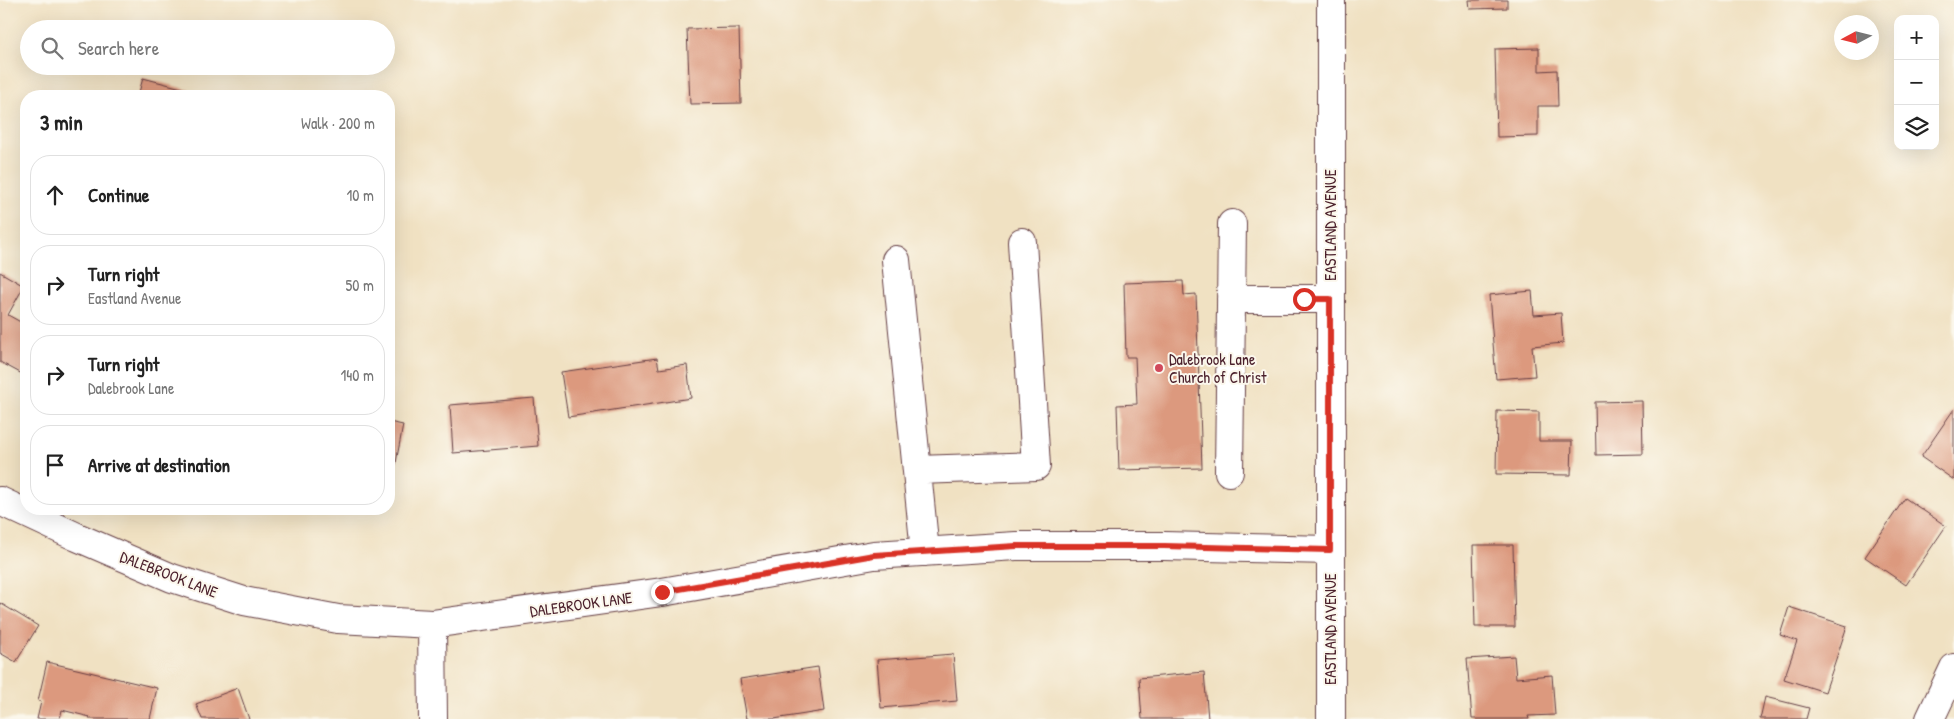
<!DOCTYPE html>
<meta charset="utf-8">
<style>
body{margin:0;font-family:"Patrick Hand",sans-serif;background:#f6f6f6;color:#222}
.controls{position:absolute;right:15px;top:15px;display:grid;overflow:hidden;border-radius:10px;box-shadow:0 5px 20px #0002}
.controls button{width:45px;height:45px;display:grid;place-items:center;padding:0;border:0;border-bottom:1px solid #e0e0e0;background:#fff;color:#222;font:25px sans-serif}
.compass{position:absolute;left:1834px;top:15px;width:45px;height:45px;border-radius:50%;background:#fff;box-shadow:0 5px 20px #0002;rotate:263deg}
.stop{position:absolute;width:15px;height:15px;margin:-11px;border:4px solid #d93025;border-radius:50%;background:#fff}
.stop.end{background:#d93025;border-color:#fff;box-shadow:0 1px 5px #0008}
.list{margin:0;padding:0;list-style:none}
h2{display:flex;justify-content:space-between;align-items:center;height:65px;margin:0;padding:0 20px;font-size:21px}
h2 small{font-size:16px;font-weight:400;color:#767676}
.list li{display:grid;grid-template-columns:32px 1fr auto;gap:15px;align-items:center;box-sizing:border-box;height:80px;margin:0 10px 10px;padding:0 10px;border:1px solid #e0e0e0;border-radius:20px}
.list b{display:block;font-size:19px;white-space:nowrap}
.list p{margin:0;font-size:16px;white-space:nowrap;color:#767676}
.list em{font-size:16px;font-style:normal;color:#767676}
.icon{flex:none;width:28px;height:28px;fill:none;stroke:currentColor;stroke-width:2;stroke-linecap:round;stroke-linejoin:round}
.map{position:relative;flex:none;width:1954px;height:719px;overflow:hidden}
.search{position:absolute;background:#fff;box-shadow:0 5px 20px #0002;left:20px;top:20px;width:375px;height:55px;display:flex;align-items:center;gap:12px;box-sizing:border-box;padding:0 18px;border-radius:28px;color:#767676;font-size:19px}
.panel{position:absolute;background:#fff;box-shadow:0 5px 20px #0002;left:20px;top:90px;width:375px;height:425px;border-radius:20px}
.map>svg:first-child{display:block}
.building{fill:#dc997e}
.lines{fill:none;stroke-linecap:round;stroke-linejoin:round}
.minor-casing{stroke:#633c42;stroke-width:30}
.minor{stroke:#fff;stroke-width:28}
.route{stroke:#d93025;stroke-width:6}
.poi-dot{fill:#d1495b;stroke:#fbf7ec;stroke-width:2}
.labels{text-anchor:middle;stroke-width:4;stroke-linejoin:round;paint-order:stroke}
.street-label{font-size:16px;fill:#4a1f2b;stroke:#fbf7ec}
.poi-label{font-size:16px;fill:#4a1f2b;stroke:#fbf7ec;text-anchor:start}
</style>
<div class="map">
<svg width="1954" height="719" viewBox="0 0 1954 719">
<rect width="100%" height="100%" fill="#fbf7ec"/>
<filter id="ink" filterUnits="userSpaceOnUse"><feTurbulence type="fractalNoise" baseFrequency=".02" numOctaves="2"/><feDisplacementMap in="SourceGraphic" scale="10" xChannelSelector="R" yChannelSelector="G"/><feConvolveMatrix kernelMatrix="1 2 1 2 8 2 1 2 1" color-interpolation-filters="sRGB"/></filter>
<filter id="wash" filterUnits="userSpaceOnUse"><feTurbulence type="fractalNoise" baseFrequency=".0096" numOctaves="4" result="noise"/><feDisplacementMap in="SourceGraphic" scale="20" xChannelSelector="R" yChannelSelector="G"/><feGaussianBlur stdDeviation="1.12" result="paint"/><feColorMatrix in="noise" values="0 0 0 0 0 0 0 0 0 0 0 0 0 0 0 0 0 1.4 0 .05"/><feComposite in="paint" operator="in"/></filter>
<g filter="url(#wash)">
<rect width="100%" height="100%" fill="#f0e1c2"/>
<g id="blocks">
<!-- building -->
<path class="building" d="M1469,0H1507V8L1470,9Z
M739,28L741,103L690,104L687,29Z
M1539,48V71L1557,70L1558,106H1538V136L1497,137L1495,49Z
M143,78L197,92L196,96H138Z
M0,272L24,286L8,315L26,325V376L0,362Z
M1183,281L1184,295L1196,294L1202,468L1119,470L1117,405L1137,404L1135,357H1126L1124,283Z
M1532,291L1534,315L1561,313L1563,343L1532,346L1535,376L1496,379L1489,295Z
M657,358L659,369L687,365L691,398L568,417L561,372Z
M534,398L538,446L453,453L450,405Z
M1642,401L1643,454L1596,455L1595,402Z
M1954,409V480L1921,457Z
M1497,411L1539,412V441H1572L1571,475L1496,474Z
M389,422L403,425L393,479L389,478Z
M1905,498L1946,526L1906,585L1865,557Z
M1473,545H1513L1515,627H1475Z
M0,603L38,626L16,662L0,653Z
M1789,607L1847,626L1825,692L1784,679L1797,641L1780,635Z
M953,654L957,701L881,708L877,660Z
M1514,656L1516,678L1552,675L1555,715L1528,716L1529,719H1472L1467,659Z
M47,662L157,688L150,719H89L90,717L62,710L60,719H37L41,702L38,701Z
M818,667L824,711L774,719H747L740,679Z
M1204,672L1208,719H1142L1139,678Z
M238,688L249,719H202L196,704Z
M1765,697L1809,708L1806,719H1760Z"/>
</g>
</g>
<g filter="url(#ink)">
<use href="#blocks" fill-opacity="0" stroke="#633c42" stroke-width="1"/>
<g class="lines">
<defs>
<path id="minor" d="M1331,0V719
M896,260L925,552
M1231,299H1330
M917,470L1036,466L1022,242
M1229,472L1232,224
M0,501L77,537L172,578L244,601L338,619L432,624L662,592L874,555L1016,546H1164L1330,550
M432,624L433,719
M1930,719L1954,668"/>
</defs>
<!-- minor casing -->
<use href="#minor" class="minor-casing"/>
<!-- minor -->
<use href="#minor" class="minor"/>
</g>
</g>
<g class="lines" filter="url(#ink)">
<!-- route -->
<path class="route" d="M662,592L874,555L1016,546H1164L1330,550V299H1304"/>
</g>
<!-- markers -->
<circle class="poi-dot" cx="1159" cy="368" r="5"/>
<g class="labels">
<!-- street labels -->
<g class="street-label">
<text transform="translate(1330 225) rotate(-90)" y="6">EASTLAND AVENUE</text>
<text transform="translate(169 574) rotate(21)" y="6">DALEBROOK LANE</text>
<text transform="translate(581 604) rotate(-8)" y="6">DALEBROOK LANE</text>
<text transform="translate(1330 629) rotate(-90)" y="6">EASTLAND AVENUE</text>
</g>
<!-- poi labels -->
<g class="poi-label">
<text x="1169" y="365">Dalebrook Lane<tspan x="1169" dy="18">Church of Christ</tspan></text>
</g>
</g>
</svg>
<div class="controls">
<button>+</button>
<button>−</button>
<button><svg class="icon" aria-label="layers" viewBox="0 0 24 24"><path d="M12 4l9 5-9 5-9-5zM3 14l9 5 9-5"/></svg></button>
</div>
<svg class="compass" viewBox="-18 -18 36 36"><path d="M0-13l5 13h-10z" fill="#e53935"/><path d="M0 13l5-13h-10z" fill="#767676"/></svg>
<div class="stop" style="left:1304px;top:299px"></div>
<div class="stop end" style="left:662px;top:592px"></div>
<div class="search"><svg class="icon" aria-label="search" viewBox="0 0 24 24"><circle cx="10" cy="10" r="6"/><path d="M15 15l6 6"/></svg>Search here</div>
<section class="panel">
<h2>3 min<small>Walk · 200 m</small></h2>
<ul class="list">
<li><svg class="icon" aria-label="ahead" viewBox="0 0 24 24"><path d="M12 20V5M6 11l6-6 6 6"/></svg><div><b>Continue</b></div><em>10 m</em></li>
<li><svg class="icon" aria-label="right" viewBox="0 0 24 24"><path d="M7 20v-9h11M14 6l5 5-5 5"/></svg><div><b>Turn right</b><p>Eastland Avenue</p></div><em>50 m</em></li>
<li><svg class="icon" aria-label="right" viewBox="0 0 24 24"><path d="M7 20v-9h11M14 6l5 5-5 5"/></svg><div><b>Turn right</b><p>Dalebrook Lane</p></div><em>140 m</em></li>
<li><svg class="icon" aria-label="arrive" viewBox="0 0 24 24"><path d="M6 21V4h12l-3 4 3 4H6"/></svg><div><b>Arrive at destination</b></div></li>
</ul>
</section>
</div>
